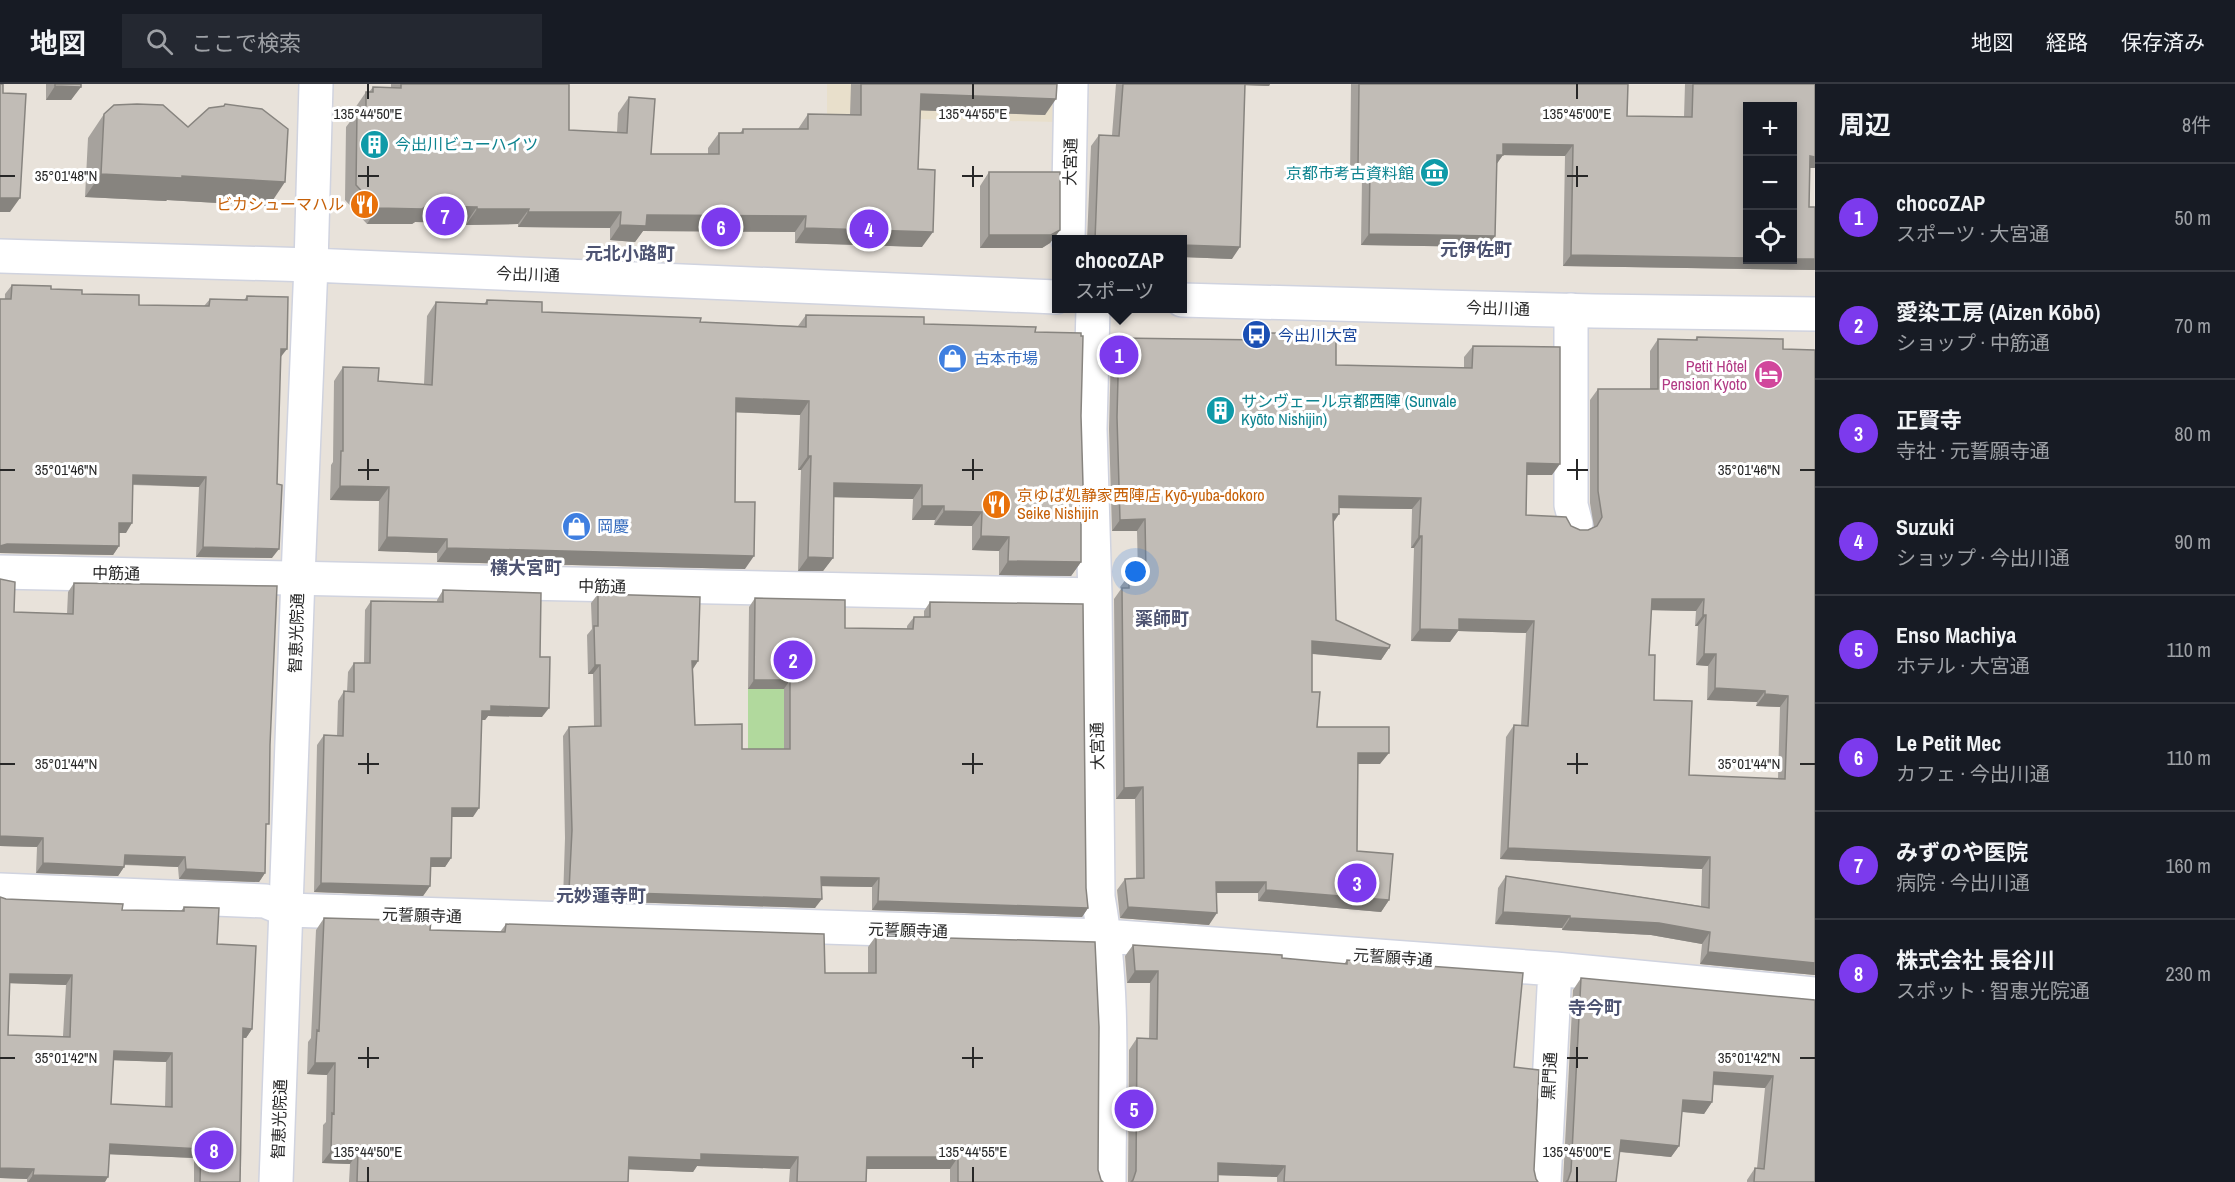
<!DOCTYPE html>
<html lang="ja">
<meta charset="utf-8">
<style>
body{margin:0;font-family:"Archivo Narrow","Noto Sans JP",sans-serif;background:#242831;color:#f1f3f6}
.controls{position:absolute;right:18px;top:18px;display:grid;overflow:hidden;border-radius:0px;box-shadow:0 3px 9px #0003}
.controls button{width:54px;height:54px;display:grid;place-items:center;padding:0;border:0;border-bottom:2px solid #363941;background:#171b24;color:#f1f3f6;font:30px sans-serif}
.you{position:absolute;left:1136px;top:488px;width:21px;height:21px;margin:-15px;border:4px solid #fff;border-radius:50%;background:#1a73e8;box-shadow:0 0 0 9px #1a73e833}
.badge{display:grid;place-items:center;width:39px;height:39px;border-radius:50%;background:#7c3aed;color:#fff;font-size:20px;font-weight:700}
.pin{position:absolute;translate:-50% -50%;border:3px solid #fff;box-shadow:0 2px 6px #0006}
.popup{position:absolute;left:1052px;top:151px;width:135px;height:78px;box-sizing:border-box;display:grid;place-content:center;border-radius:0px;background:#171b24;filter:drop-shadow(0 2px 4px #0005);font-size:20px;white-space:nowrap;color:#9ea1a6}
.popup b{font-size:22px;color:#f1f3f6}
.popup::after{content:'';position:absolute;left:50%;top:100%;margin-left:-12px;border:12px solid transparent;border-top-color:#171b24}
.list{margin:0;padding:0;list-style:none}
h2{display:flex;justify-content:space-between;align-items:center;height:78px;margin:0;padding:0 24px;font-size:26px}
h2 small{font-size:20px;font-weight:400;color:#9ea1a6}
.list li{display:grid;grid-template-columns:39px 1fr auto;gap:18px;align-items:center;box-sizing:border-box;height:108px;padding:0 24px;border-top:2px solid #363941}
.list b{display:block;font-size:22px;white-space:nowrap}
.list p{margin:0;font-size:20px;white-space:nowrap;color:#9ea1a6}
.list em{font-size:20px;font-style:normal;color:#9ea1a6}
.icon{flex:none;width:33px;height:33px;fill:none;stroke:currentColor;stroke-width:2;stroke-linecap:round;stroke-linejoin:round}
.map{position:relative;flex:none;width:1815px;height:1098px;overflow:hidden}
header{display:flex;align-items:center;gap:36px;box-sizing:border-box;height:84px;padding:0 30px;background:#171b24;border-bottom:2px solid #363941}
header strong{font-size:28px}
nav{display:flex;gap:33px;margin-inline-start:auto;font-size:21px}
.search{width:420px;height:54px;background:#242831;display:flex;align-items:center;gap:15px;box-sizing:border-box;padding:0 21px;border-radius:0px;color:#9ea1a6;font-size:22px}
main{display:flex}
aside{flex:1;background:#171b24}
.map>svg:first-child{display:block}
.education{fill:#e8dfcb}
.green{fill:#b1d99d}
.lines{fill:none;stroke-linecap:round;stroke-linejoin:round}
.street-casing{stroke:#d0d3df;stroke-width:36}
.secondary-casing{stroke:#d0d3df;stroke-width:36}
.street{stroke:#fff;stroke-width:33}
.secondary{stroke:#fff;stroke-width:33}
.wall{fill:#a6a29d;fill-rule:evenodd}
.shaded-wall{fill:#87847f}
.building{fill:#c1bcb6;stroke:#87847f;stroke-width:1.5;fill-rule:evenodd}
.ticks{fill:none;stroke:#272727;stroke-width:2}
.labels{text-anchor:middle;stroke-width:6;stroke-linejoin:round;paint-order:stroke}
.culture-label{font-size:16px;fill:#0d838f;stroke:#fff;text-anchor:start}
.street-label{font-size:16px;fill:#272727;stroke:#fff}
.food-label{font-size:16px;fill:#c56008;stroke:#fff;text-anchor:end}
.transit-label{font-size:16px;fill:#164399;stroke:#fff;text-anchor:start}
.shop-label{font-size:16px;fill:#366cbe;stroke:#fff;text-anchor:start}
.hotel-label{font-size:16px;fill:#b23c85;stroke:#fff;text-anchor:end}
.neighbourhood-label{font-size:18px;font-weight:bold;fill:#4e5472;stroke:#fff}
.ticks-label{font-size:15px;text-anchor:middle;fill:#272727;stroke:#fff;stroke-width:6;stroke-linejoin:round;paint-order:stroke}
</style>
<header>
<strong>地図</strong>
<div class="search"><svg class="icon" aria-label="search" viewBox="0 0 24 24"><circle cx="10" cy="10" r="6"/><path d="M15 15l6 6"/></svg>ここで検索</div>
<nav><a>地図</a><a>経路</a><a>保存済み</a></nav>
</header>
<main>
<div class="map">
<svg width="1815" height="1098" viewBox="0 0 1815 1098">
<rect width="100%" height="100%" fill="#e8e2da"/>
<!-- education -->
<path class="education" d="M827,0H1057V38L827,33Z"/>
<!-- green -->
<path class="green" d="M748,605H810L784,670L748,676Z"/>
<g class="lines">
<defs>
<path id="street" d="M1068,156L1071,0
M1093,224L1090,345L1095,511L1098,813C1115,905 1109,1004 1109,1098
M1571,226V421L1576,440
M0,488C365,493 730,506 1095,511
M0,806L265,817L287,826L1105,852L1555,885L1815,910
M1544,1098L1555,885"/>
<path id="secondary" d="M0,172L311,181L1056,213
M1182,216L1594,227L1815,230
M276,1098L298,493L311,181L316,0"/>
</defs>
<!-- street casing -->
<use href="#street" class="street-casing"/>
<!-- secondary casing -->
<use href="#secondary" class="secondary-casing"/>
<!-- street -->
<use href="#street" class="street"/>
<!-- secondary -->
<use href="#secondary" class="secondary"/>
</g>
<!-- wall -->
<path class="wall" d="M46,0H81L71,16H46Z
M391,0H569V46L617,48L618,29L629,13L651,70H708V64L719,49H740L743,45H798L808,30L850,31L851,0H1057L1045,31L920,26L918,85L922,163L795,159V148L643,147L635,158L610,156V144L518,143V140L466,141V139L415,138L412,140H367L345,116L346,43L355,31V24L366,8H369L373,3H391Z
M1116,0H1270L1269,2L1245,1L1232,175L1182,173V156H1087L1091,62L1099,51H1112Z
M1351,0H1628L1627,32L1684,33L1685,0H1815V84H1810L1809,123H1815V186L1563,182L1565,72L1503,71L1496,81L1495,152L1487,163L1361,161L1362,95H1350Z
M225,20L269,122L167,116L166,117L85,113L88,54L104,30L188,43L223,22Z
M989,88L1060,146L1050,159L1042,164H980V102Z
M12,201L82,210L139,221L204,222L210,215L244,216L247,212L281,273L272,474L196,473L199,403L133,401L126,449H119V462L113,471L0,469L5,210Z
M487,216L542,228L700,238L798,242L806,231L1035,248L1081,332V478L1071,492L999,491V467L972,466V442L934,441L935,436H912L913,415L834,413L833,474L823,487H798L801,386H798L800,331L736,328L735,418L745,485L437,478V469L378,467L379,417L330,416L331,381L333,378L334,297L343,283L378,297L424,300L427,232L436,218L484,220Z
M1264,249L1336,281L1464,284V273L1473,262L1552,391H1527L1526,431L1571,442L1580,446H1588L1594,443L1590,419V316L1598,305H1650V267L1658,255L1695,256L1697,253L1783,265L1815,891L1700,880L1702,860L1651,851L1562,846V844L1495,840L1498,804L1506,792L1701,822L1702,785L1500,775L1506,653L1514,641L1521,642L1526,549L1458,547L1450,558L1411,557L1414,464H1411L1412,425L1339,424L1333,438L1336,536L1389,564L1381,576L1312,570V608L1317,643L1380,680H1358L1357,767L1389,816L1381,828L1258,817V809H1216L1209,841L1120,834L1117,806L1125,795L1136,794L1135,715H1116L1114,515L1121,505L1120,503L1129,491L1138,490L1137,447H1112L1109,345L1111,266L1119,254L1259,256ZM1651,526L1696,527L1695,542H1698L1696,581L1708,582L1707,616L1757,618L1756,622L1780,623L1778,695L1689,691L1654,616L1649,571Z
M0,495L14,528L67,530L68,508L74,499L266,744L265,789L259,798L179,795L178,783L124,781V783L118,792L36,789L37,763L0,762Z
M443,506L540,573L542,633L488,632L485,636H481L473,733H452L451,774L445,783H430V802L423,812L314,808L317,661L324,651L337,652L338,617L344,607L347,608L348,588L354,579H364L365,526L371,517L437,518V516Z
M598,510L698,577L693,585L695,641L742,665H784V605H748L749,523L755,514L845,544L907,545V542L914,533H924V527L930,518L1086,804L1088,824L1082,833L872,826V803L822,802L815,824L563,816L565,754L563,652L569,643L594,642L593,590H588L587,551L592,545L591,519Z
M6,815L122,826L181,827L184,823L217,860L252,945L246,954H242L240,1098H194V1074L109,1070L105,1098H27V1095L0,1094ZM9,899L66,901L63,952L8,951ZM113,976L166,978L165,1023L111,1020Z
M324,834L430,846L500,848L506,840L825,889H868V863L876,852L1098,1086L1101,1096L1103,1098H950V1085H867L866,1098H789L790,1085L697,1082L693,1088L629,1085L628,1098H349L350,1080L322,1079L323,1041L326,1038L327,991L307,990L308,958L311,954L316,846Z
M1133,861L1344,880L1347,876L1514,983L1534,1086L1536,1095L1538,1098H1277V1093L1218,1091V1098H1128L1129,966L1137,954L1149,955L1150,899H1127L1125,872Z
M1581,894L1815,916V1098H1747V1096L1755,1084H1757L1765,1004L1713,1001L1712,1018L1704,1030L1682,1028L1679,1062L1671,1073L1619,1068L1616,1098H1563L1573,906Z"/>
<!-- shaded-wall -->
<path class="shaded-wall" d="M1238,0H1270L1269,2L1238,1Z
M55,2L81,3L71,16H46Z
M921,10L1056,15L1045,31L910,26Z
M1503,60L1573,61L1565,72L1495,71Z
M1497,71H1503L1495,82Z
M1810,72L1815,73V84H1802Z
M1358,84H1370L1362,95H1350Z
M101,90L182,92L285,98L269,122L167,116L166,117L85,113Z
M0,114H20L10,128H0Z
M426,122L477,123L466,139L415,138L412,140H367L377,124Z
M477,125H529L518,140L466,141Z
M528,128H621L610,144L518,143Z
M647,131L806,132L795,148L643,147L635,158L610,156L620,141Z
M805,144L933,148L922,163L795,159Z
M1060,146L1050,159L1042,164H980L989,151Z
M1369,150L1495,152L1487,163L1361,161Z
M1182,161L1240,163L1232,175L1182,173Z
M1571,171L1748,174V176L1815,175V186L1563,182Z
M281,265H287L280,274Z
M736,314L809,317L800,331L726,328Z
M808,372H811L801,386H798Z
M1527,379L1560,380L1552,391H1519Z
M133,391L206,393L199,403L126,400Z
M834,399L922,401L913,415L825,413Z
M340,402L389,403L379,417L330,416Z
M1339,412L1421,414L1412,425L1330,424Z
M922,422H944L935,436H912Z
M944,427L982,428L972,442L934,441Z
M1333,430H1339L1331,442Z
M1145,435L1137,447H1112L1120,436Z
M119,439H132L126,449H113Z
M981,452L1009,453L999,467L972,466Z
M1419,452H1422L1414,464H1411Z
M387,453L447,455L437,469L378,467Z
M7,460L119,462L113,471L0,469V462Z
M203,463L279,465L272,474L196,473Z
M447,464L754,472L745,485L437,478Z
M808,473L833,474L823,487H798Z
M1008,477L1081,478L1071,492L999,491Z
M1652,515H1704L1696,527L1644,526Z
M1703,531H1706L1698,542H1695Z
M1459,535L1534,537L1526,549L1458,547L1450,558L1411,557L1420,545Z
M1312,557L1389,564L1381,576L1304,569Z
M1704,570H1716L1708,582L1696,581Z
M692,577H698L692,586Z
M595,581H600L593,590H588Z
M754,596H790L784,605H748Z
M1715,604L1765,607L1757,618L1707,616Z
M1765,610L1788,612L1780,623L1756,622Z
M491,622L549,624L542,633L488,632L485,636H475L482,627Z
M1358,669H1389L1380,680H1350Z
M1143,703L1135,715H1116L1124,704Z
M452,724H479L473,733H445Z
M0,752L43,754L37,763L0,762Z
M1508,764L1710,773L1702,785L1500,775Z
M125,771L185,773L178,783L118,780Z
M431,774H451L445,783H424Z
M43,779L124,783L118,792L36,789Z
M186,785L265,789L259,798L179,795Z
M821,793L879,794L872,803L815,802Z
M1216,798H1266L1258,809H1208Z
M321,799L430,802L423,812L314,808Z
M1266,806L1389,816L1381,828L1258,817Z
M569,807L822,815L815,824L563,816Z
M878,817L1088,824L1082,833L872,826Z
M1128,823L1217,829L1209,841L1120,834Z
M1503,828L1570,832L1562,844L1495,840Z
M1570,834L1659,839L1710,848L1702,860L1651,851L1562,846Z
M1708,868L1815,879V891L1700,880Z
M1135,887H1158L1150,899H1127Z
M10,890L72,891L66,901L3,899Z
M243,944L252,945L246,954L236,953Z
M114,967L172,969L166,978L107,976Z
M315,979H335L327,991L307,990Z
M1714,988L1773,992L1765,1004L1706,1000Z
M1683,1016L1712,1018L1704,1030L1674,1027Z
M1621,1056L1679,1062L1671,1073L1613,1067Z
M110,1060L201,1065L194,1074L103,1070Z
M331,1067L358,1068L350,1080L322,1079Z
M701,1070L798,1073L790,1085L697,1082L693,1088L621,1085L629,1073Z
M867,1073H958L950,1085H859Z
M1218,1079L1285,1082L1277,1093L1210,1091Z
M0,1084L34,1085L27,1095L0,1094Z
M33,1091L108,1093L105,1098H28Z"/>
<!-- building -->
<path class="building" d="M0,0H3V9L26,10L20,114H0Z
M55,0H81V3L55,2Z
M401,0H569V46L627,49L629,13L655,15L651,70H719V49H743V45H808V30L861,31V0H1057L1056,15L921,10L918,85L935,86L933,148L805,144L806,132L647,131L646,142L620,141L621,128H528L529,125H477V123L426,122L422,125L377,124L356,101L357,28H366V8H373V3L401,4Z
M1123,0H1245L1240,163L1182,161V156H1095L1099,51L1119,52Z
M1359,0H1628L1627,32L1692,33L1693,0H1815V73L1810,72L1809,123H1815V175H1792V22H1748V174L1571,171L1573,61L1503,60V71H1497L1495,152L1369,150L1370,84H1358Z
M137,20L163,21L188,43L209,24L224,22L225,20L262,25L288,45L285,98L182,92V94L101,90L104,30L114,21Z
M989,88H1060V146L1051,151H989Z
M12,201L51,202V205L82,206V210L139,211V221L209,222L210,215L247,216V212L288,213L287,265H281L277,400L282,401L279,465L203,463L206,393L133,391L132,439H119V462L7,460L0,462V215H11Z
M487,216L542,218V228L701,234L700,238L806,243V231L924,233V240L1036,243L1035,248L1081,249V252H1083L1081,332L1084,435H1081V478L1008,477L1009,453L981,452L982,428L944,427V422H922V401L834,399L833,474L808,473L811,372H808L809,317L736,314L735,418H755L754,472L447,464V455L387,453L389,403L340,402L341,367H343V283L379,284L378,297L432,301L436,218L487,220Z
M1264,249L1336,250V281L1472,284L1473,262L1560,263V380L1527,379L1526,431L1566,433L1571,442L1580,446H1588L1597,442L1602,433L1598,407V305H1658V255L1697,256V253L1783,255V265L1815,266V879L1708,868L1710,848L1659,839L1570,834V832L1503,828L1506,792L1709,824L1710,773L1508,764L1514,641L1528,642L1534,537L1459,535V546L1420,545L1422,452H1419L1421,414L1339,412V430H1333L1336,536L1390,561L1389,564L1312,557V608H1320L1317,643H1389V669H1358L1357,767L1393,770L1389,816L1266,806V798H1216L1217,829L1128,823L1125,795L1144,794L1143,703L1124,704L1122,504H1129V491L1146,490L1145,435L1120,436L1117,333L1119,254L1263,256ZM1652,515H1704L1703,531H1706L1704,570H1716L1715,604L1765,607V610L1788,612L1785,695L1689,691L1692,617L1654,616L1655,571H1649Z
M0,495L15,498L14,528L73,530L74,499L277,502L270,661L269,740H266L265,789L186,785L185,773L125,771L124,783L43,779V754L0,752Z
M443,506L541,509L540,573H550L549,624L491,622V627H482L479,724H452L451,774H431L430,802L321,799L324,651L343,652L344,607L354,608V579H370L371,517L443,518Z
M598,510L700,513L698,577H692L695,641L742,640V665H790V596H754L755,514L845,516V544L913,545L914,533H930V518L1083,520L1086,804L1088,824L878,817L879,794L821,793L822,815L569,807L572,746L569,643L601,642L600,581H595L594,542H598Z
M0,813L6,815L123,820L122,826L184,827V823L219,824L217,860L256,862L252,945L243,944L240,1098H200L201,1065L110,1060L108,1093L33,1091L34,1085L0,1084ZM10,890L72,891L70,953L8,951ZM114,967L172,969V1023L111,1020Z
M324,834L431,837L430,846L505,848L506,840L824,850L825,889H876V852L1095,858L1099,943L1098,1086L1101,1096L1103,1098H958V1073H867L866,1098H797L798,1073L701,1070V1076L629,1073L628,1098H357L358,1068L331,1067L332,1029L334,1030L335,979H315L317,946L319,947Z
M1133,861L1282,871V874L1347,880V876L1523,889L1514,983L1539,986L1534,1086L1536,1095L1538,1098H1284L1285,1082L1218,1079V1098H1131L1133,1096L1136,1087L1137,954L1157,955L1158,887H1135Z
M1581,894L1815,916V1098H1754L1755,1084L1764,1085L1773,992L1714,988L1712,1018L1683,1016L1679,1062L1621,1056L1616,1098H1566L1568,1096L1571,1087Z"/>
<!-- ticks -->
<path class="ticks" d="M368,0V15M973,0V15M1577,0V15M368,82V103M973,82V103M1577,82V103M0,92H15M358,92H379M962,92H983M1567,92H1588M368,375V396M973,375V396M1577,375V396M0,386H15M358,386H379M962,386H983M1567,386H1588M1800,386H1815M368,669V690M973,669V690M1577,669V690M0,680H15M358,680H379M962,680H983M1567,680H1588M1800,680H1815M368,963V984M973,963V984M1577,963V984M0,974H15M358,974H379M962,974H983M1567,974H1588M1800,974H1815M368,1083V1098M973,1083V1098M1577,1083V1098"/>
<!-- icons -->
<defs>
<symbol id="building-disc" viewBox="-11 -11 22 22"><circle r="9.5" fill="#0f9aa8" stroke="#fff"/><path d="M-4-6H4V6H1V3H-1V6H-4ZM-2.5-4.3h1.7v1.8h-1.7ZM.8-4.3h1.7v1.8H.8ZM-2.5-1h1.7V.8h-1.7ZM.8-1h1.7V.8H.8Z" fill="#fff"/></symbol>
<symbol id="museum-disc" viewBox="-11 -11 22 22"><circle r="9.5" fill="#0f9aa8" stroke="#fff"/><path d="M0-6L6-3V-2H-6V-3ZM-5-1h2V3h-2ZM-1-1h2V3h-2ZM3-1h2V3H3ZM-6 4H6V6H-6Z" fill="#fff"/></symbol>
<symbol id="restaurant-disc" viewBox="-11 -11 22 22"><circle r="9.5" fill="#e8710a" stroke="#fff"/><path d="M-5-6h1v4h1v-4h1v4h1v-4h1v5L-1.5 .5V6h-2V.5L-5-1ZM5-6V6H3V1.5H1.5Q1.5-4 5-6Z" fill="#fff"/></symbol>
<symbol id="bus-disc" viewBox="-11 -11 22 22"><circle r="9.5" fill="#1a4fb4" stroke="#fff"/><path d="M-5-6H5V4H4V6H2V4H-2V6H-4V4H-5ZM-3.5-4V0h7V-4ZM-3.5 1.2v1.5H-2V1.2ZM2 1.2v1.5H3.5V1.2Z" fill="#fff"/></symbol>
<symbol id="shop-disc" viewBox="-11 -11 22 22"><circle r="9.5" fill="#3f7fe0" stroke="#fff"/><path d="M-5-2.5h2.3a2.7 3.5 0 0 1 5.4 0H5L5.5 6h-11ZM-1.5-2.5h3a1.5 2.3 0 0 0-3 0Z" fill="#fff"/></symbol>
<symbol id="hotel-disc" viewBox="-11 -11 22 22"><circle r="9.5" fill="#d1479c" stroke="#fff"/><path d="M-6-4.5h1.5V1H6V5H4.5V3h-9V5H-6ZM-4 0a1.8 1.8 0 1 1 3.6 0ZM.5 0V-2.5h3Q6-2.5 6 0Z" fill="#fff"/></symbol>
</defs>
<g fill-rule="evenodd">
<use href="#building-disc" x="358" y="44" width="33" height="33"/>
<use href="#museum-disc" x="1418" y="72" width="33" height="33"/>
<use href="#restaurant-disc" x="348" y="104" width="33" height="33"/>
<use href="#bus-disc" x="1240" y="234" width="33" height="33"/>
<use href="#shop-disc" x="936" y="258" width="33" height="33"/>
<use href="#hotel-disc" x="1752" y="274" width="33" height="33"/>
<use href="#building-disc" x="1204" y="310" width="33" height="33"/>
<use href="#restaurant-disc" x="980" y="404" width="33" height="33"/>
<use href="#shop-disc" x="560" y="426" width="33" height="33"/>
</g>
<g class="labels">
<!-- culture labels -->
<g class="culture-label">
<text x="395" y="66">今出川ビューハイツ</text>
<text x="1414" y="95" text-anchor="end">京都市考古資料館</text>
<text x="1241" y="323">サンヴェール京都西陣 (Sunvale<tspan x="1241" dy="18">Kyōto Nishijin)</tspan></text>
</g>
<!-- street labels -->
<g class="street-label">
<text transform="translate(1070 78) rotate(-89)" y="6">大宮通</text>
<text transform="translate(528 190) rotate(2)" y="6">今出川通</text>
<text transform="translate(1498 224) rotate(2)" y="6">今出川通</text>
<text transform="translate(116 489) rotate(1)" y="6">中筋通</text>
<text transform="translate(602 502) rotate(1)" y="6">中筋通</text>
<text transform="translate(296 549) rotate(-88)" y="6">智恵光院通</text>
<text transform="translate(1097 662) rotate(-91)" y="6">大宮通</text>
<text transform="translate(422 831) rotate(2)" y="6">元誓願寺通</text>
<text transform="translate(908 846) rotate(2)" y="6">元誓願寺通</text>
<text transform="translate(1393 873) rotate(4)" y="6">元誓願寺通</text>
<text transform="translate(1549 992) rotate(-87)" y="6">黒門通</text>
<text transform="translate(279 1035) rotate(-88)" y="6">智恵光院通</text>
</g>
<!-- food labels -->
<g class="food-label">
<text x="344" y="126">ビカシューマハル</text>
<text x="1017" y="417" text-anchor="start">京ゆば処静家西陣店 Kyō-yuba-dokoro<tspan x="1017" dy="18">Seike Nishijin</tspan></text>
</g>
<!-- transit labels -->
<g class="transit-label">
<text x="1278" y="257">今出川大宮</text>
</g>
<!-- shop labels -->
<g class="shop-label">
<text x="974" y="280">古本市場</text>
<text x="597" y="448">岡慶</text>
</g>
<!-- hotel labels -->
<g class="hotel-label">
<text x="1747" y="288">Petit Hôtel<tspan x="1747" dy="18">Pension Kyoto</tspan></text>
</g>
<!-- neighbourhood labels -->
<g class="neighbourhood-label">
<text x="1476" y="172">元伊佐町</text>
<text x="630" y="176">元北小路町</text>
<text x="526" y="490">横大宮町</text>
<text x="1162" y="541">薬師町</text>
<text x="601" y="818">元妙蓮寺町</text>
<text x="1595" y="930">寺今町</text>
</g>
</g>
<g class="ticks-label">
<text x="368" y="35">135°44'50"E</text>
<text x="973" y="35">135°44'55"E</text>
<text x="1577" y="35">135°45'00"E</text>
<text x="66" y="97">35°01'48"N</text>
<text x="66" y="391">35°01'46"N</text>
<text x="1749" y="391">35°01'46"N</text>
<text x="66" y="685">35°01'44"N</text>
<text x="1749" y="685">35°01'44"N</text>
<text x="66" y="979">35°01'42"N</text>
<text x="1749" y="979">35°01'42"N</text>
<text x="368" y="1073">135°44'50"E</text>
<text x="973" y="1073">135°44'55"E</text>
<text x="1577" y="1073">135°45'00"E</text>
</g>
</svg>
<div class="controls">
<button>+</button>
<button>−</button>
<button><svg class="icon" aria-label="locate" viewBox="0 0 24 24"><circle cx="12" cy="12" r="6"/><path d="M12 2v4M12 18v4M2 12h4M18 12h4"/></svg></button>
</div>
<div class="you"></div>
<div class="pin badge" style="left:1119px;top:271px">1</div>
<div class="popup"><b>chocoZAP</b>スポーツ</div>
<div class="pin badge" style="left:793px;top:576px">2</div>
<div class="pin badge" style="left:1357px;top:799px">3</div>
<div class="pin badge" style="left:869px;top:145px">4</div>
<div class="pin badge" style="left:1134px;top:1025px">5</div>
<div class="pin badge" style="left:721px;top:143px">6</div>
<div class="pin badge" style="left:445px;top:132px">7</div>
<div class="pin badge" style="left:214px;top:1066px">8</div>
</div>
<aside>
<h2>周辺<small>8件</small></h2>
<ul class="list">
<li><span class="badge">1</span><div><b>chocoZAP</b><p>スポーツ · 大宮通</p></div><em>50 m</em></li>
<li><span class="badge">2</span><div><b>愛染工房 (Aizen Kōbō)</b><p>ショップ · 中筋通</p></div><em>70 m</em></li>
<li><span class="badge">3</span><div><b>正賢寺</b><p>寺社 · 元誓願寺通</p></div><em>80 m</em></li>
<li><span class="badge">4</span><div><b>Suzuki</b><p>ショップ · 今出川通</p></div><em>90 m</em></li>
<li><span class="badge">5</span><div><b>Enso Machiya</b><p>ホテル · 大宮通</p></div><em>110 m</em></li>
<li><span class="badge">6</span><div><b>Le Petit Mec</b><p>カフェ · 今出川通</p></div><em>110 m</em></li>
<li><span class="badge">7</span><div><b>みずのや医院</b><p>病院 · 今出川通</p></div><em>160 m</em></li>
<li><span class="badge">8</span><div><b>株式会社 長谷川</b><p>スポット · 智恵光院通</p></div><em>230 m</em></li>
</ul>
</aside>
</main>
